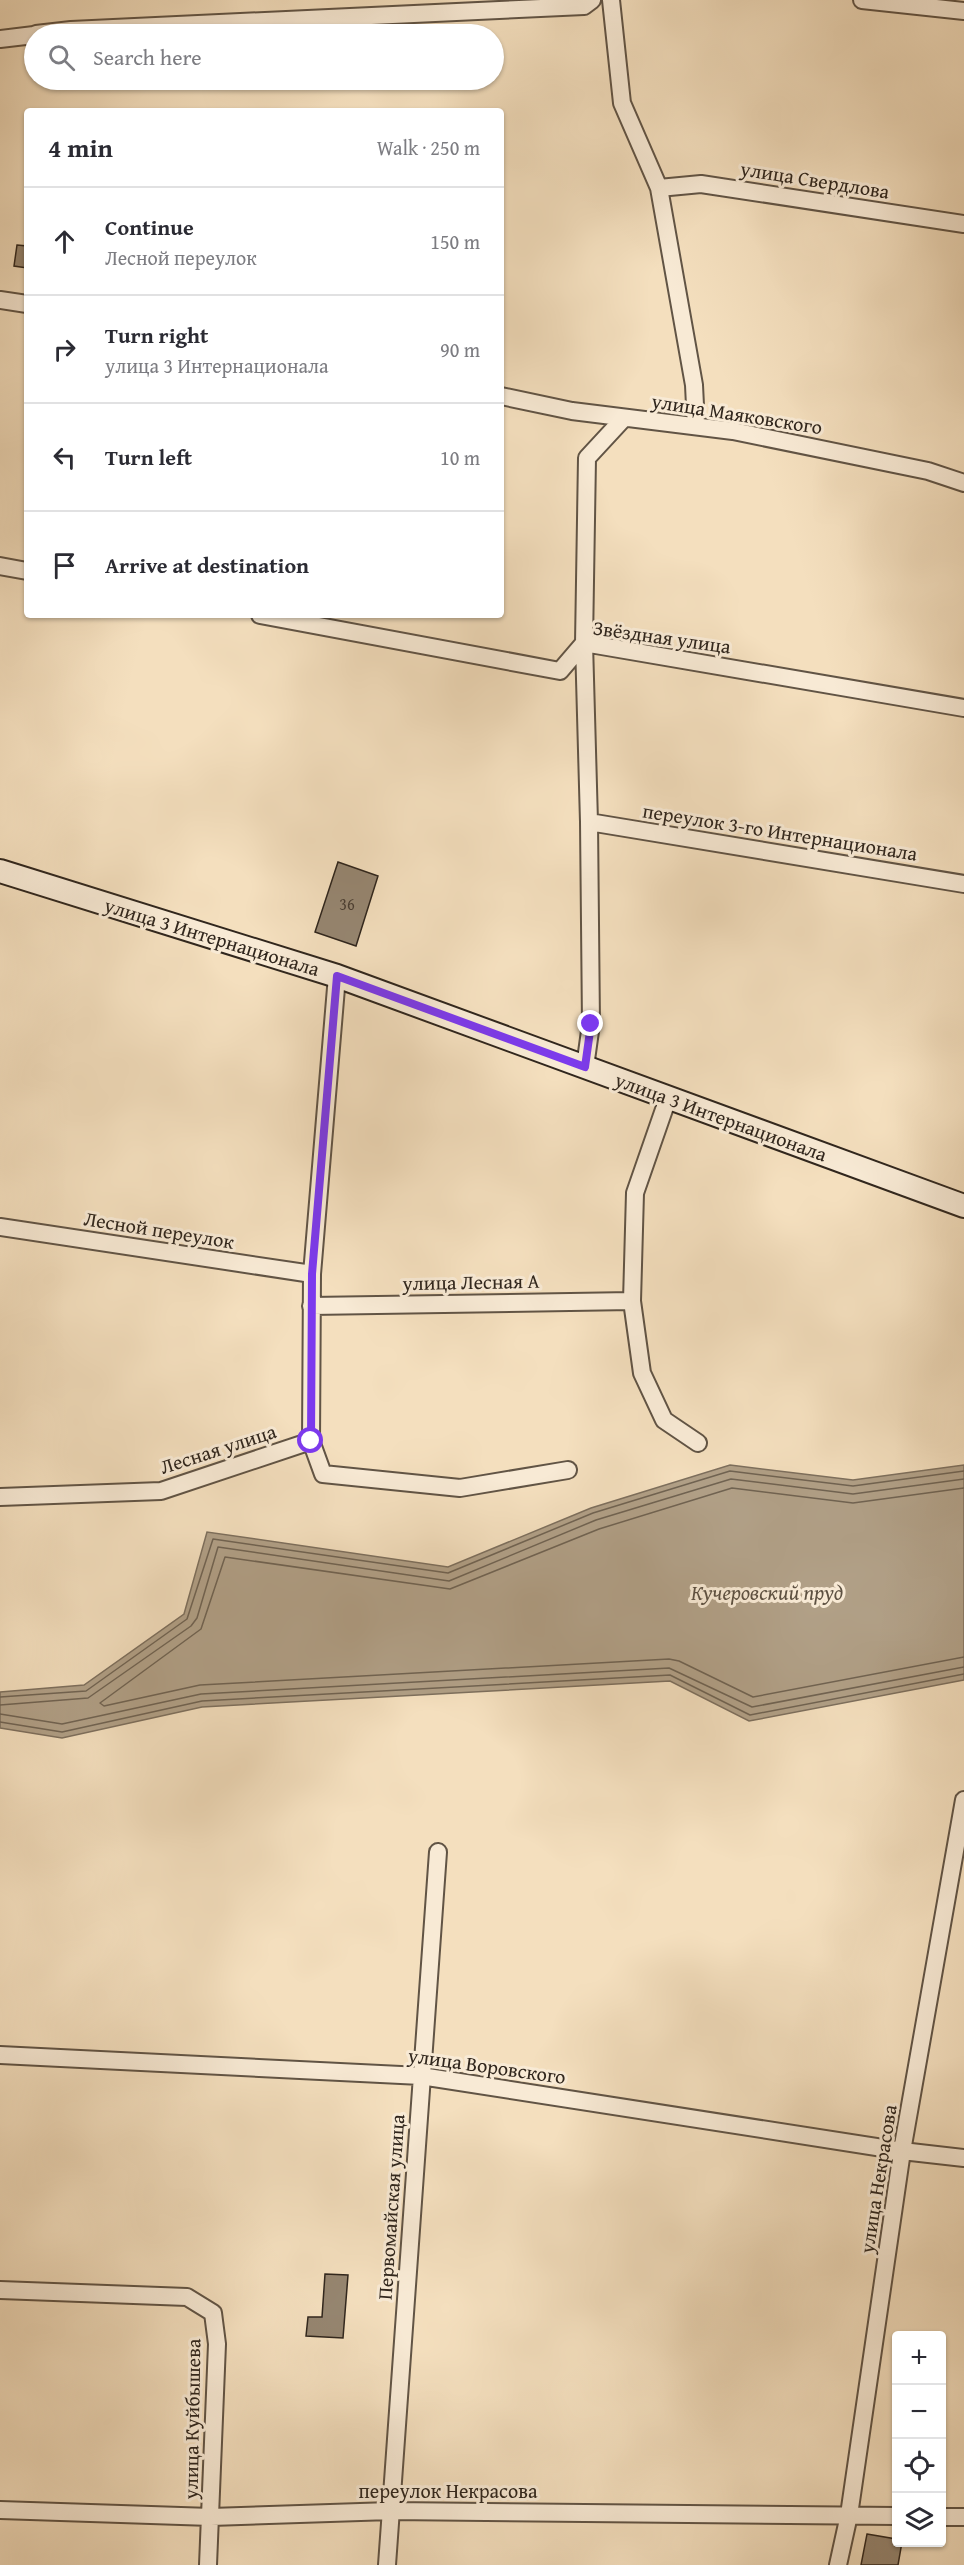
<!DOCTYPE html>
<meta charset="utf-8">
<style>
body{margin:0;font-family:"Gentium Book Plus",serif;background:#f7f7f7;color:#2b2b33}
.controls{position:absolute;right:18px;bottom:18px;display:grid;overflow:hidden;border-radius:6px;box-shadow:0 2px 4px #0004}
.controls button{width:54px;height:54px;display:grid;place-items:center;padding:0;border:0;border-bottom:2px solid #e1e1e2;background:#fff;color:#2b2b33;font:30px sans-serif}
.stop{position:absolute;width:18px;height:18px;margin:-14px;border:4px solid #7c3aed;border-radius:50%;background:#fff}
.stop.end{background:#7c3aed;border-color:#fff;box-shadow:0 2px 6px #0008}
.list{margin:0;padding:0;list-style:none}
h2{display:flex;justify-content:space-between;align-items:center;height:78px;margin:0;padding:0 24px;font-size:26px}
h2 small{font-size:20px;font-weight:400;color:#7c7c81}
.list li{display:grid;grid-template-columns:39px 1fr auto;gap:18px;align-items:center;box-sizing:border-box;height:108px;padding:0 24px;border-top:2px solid #e1e1e2}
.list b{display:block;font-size:22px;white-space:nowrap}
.list p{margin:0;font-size:20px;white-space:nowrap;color:#7c7c81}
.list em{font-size:20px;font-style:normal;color:#7c7c81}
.icon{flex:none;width:33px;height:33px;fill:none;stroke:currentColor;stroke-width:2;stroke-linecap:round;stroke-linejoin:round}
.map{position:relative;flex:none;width:964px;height:2565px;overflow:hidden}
.search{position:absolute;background:#fff;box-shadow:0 2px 4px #0004;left:24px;top:24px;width:480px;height:66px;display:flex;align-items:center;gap:15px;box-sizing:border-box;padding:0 21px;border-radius:33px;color:#7c7c81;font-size:22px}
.panel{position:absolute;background:#fff;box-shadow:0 2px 4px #0004;left:24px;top:108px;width:480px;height:510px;border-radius:6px}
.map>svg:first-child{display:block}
.water{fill:#b1a087;stroke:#7d6f5d;stroke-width:1.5}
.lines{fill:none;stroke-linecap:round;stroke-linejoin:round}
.shore{stroke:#706352;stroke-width:1.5}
.building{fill:#968671;stroke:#30261d;stroke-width:1.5}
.street-casing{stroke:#615445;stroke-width:20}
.secondary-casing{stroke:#30261d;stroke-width:26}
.street{stroke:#f8ead5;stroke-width:16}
.secondary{stroke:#f8ead5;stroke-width:22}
.route{stroke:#7c3aed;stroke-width:8}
.labels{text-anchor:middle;stroke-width:6;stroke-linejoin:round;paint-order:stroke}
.number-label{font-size:16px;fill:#4a3e32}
.street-label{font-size:20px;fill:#30261d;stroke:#f8ead5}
.water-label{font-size:21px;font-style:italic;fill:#5d5142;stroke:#f8ead5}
</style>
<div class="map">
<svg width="964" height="2565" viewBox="0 0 964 2565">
<rect width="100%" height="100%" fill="#f4dfbe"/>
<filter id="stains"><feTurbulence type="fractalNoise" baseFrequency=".00333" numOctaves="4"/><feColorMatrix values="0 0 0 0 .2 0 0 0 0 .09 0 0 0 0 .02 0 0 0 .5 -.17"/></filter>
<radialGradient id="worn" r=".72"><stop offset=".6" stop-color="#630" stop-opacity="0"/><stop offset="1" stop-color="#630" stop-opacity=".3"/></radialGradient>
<!-- water -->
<path class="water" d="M730,1465L853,1480L964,1465V1680L749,1721L670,1681L202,1707L62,1738L0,1728V1692L84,1685L184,1614L207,1532L448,1567L591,1508Z"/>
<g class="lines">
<!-- shore -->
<path class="shore" d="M964,1488L853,1503L732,1488L599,1529L450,1589L225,1557L201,1629L100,1703L104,1706L200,1685L669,1659L679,1661L753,1697L964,1657
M0,1697L86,1691L187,1619L213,1539L448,1573L593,1513L730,1471L853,1486L964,1471
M0,1705L88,1698L191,1626L197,1618L218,1547L449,1581L596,1520L731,1479L853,1494L964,1479
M0,1714L62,1724L201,1694L669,1668L752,1707L964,1667
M0,1722L62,1732L202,1701L670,1675L750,1715L964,1674"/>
</g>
<!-- building -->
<path class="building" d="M17,245L27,246V268L14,266Z
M338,862L378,876L356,946L315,932Z
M325,2274L348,2275L343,2338L306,2336L308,2317H322Z
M867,2534L896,2539V2542H902L898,2565H861Z"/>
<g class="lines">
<defs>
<path id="street" d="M611,0L622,103L659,188L694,385L696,426
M862,0L964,11
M36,34L71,30L584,6L592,0
M0,39L34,35
M659,188L701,184L964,224
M0,300L27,304
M501,396L572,411L733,431L928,471L964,483
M0,566L27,571
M260,615L560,671L584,643L964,708
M589,822L964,884
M585,1067L591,1024L589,822L584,643L587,458L624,418
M668,1098L635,1193L632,1301L642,1373L664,1420L698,1443
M0,1227L312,1274
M311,1306L632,1301
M311,1441L312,1274L337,976
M0,1497L161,1491L311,1441L323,1474L460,1488L568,1470
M0,2055L421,2076L902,2151L964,2158
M0,2290L187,2297L213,2313L217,2344L208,2565
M0,2510L211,2517L391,2511L896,2516
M942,2517H964
M387,2565L438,1852
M838,2565L849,2515L902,2151L964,1800"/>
<path id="secondary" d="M0,871L337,976L964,1206"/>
</defs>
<!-- street casing -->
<use href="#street" class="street-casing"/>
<!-- secondary casing -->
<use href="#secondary" class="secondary-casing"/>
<!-- street -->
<use href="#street" class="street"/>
<!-- secondary -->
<use href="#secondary" class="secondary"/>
</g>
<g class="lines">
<!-- route -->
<path class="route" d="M311,1441L312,1274L337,976L585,1067L591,1024"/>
</g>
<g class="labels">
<!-- number labels -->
<g class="number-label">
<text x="347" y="910">36</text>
</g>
<!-- street labels -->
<g class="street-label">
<text transform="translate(815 180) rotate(9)" y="7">улица Свердлова</text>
<text transform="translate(737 414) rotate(9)" y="7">улица Маяковского</text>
<text transform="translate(662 637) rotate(8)" y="7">Звёздная улица</text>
<text transform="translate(780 832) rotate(9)" y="7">переулок 3-го Интернационала</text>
<text transform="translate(212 937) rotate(17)" y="7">улица 3 Интернационала</text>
<text transform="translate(721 1117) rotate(20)" y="7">улица 3 Интернационала</text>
<text transform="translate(159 1230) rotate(9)" y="7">Лесной переулок</text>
<text transform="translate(471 1282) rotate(-1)" y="7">улица Лесная А</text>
<text transform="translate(218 1449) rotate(-18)" y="7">Лесная улица</text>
<text transform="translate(487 2066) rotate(8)" y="7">улица Воровского</text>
<text transform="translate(878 2179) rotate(-81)" y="7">улица Некрасова</text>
<text transform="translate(391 2207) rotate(-86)" y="7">Первомайская улица</text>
<text transform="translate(192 2419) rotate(-89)" y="7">улица Куйбышева</text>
<text x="448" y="2498">переулок Некрасова</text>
</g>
<!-- water labels -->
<g class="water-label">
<text x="767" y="1600">Кучеровский пруд</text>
</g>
</g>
<rect width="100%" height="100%" filter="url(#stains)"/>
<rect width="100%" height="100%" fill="url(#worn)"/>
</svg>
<div class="controls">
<button>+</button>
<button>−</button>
<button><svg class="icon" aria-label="locate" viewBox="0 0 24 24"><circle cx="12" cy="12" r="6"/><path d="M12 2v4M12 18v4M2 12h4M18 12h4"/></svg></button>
<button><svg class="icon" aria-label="layers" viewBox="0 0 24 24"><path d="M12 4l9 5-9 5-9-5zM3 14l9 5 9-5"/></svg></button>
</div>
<div class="stop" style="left:311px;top:1441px"></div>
<div class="stop end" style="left:591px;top:1024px"></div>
<div class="search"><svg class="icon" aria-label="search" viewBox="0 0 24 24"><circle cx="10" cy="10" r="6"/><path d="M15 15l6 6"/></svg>Search here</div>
<section class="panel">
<h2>4 min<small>Walk · 250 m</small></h2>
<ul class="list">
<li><svg class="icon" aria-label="ahead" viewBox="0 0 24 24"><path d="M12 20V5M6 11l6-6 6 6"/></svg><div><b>Continue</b><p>Лесной переулок</p></div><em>150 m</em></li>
<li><svg class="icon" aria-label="right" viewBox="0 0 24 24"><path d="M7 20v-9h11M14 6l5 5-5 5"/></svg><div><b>Turn right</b><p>улица 3 Интернационала</p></div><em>90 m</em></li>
<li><svg class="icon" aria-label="left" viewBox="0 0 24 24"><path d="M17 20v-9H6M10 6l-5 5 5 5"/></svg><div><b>Turn left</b></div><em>10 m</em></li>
<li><svg class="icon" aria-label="arrive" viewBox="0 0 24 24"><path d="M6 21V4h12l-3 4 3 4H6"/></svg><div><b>Arrive at destination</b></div></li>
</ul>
</section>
</div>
